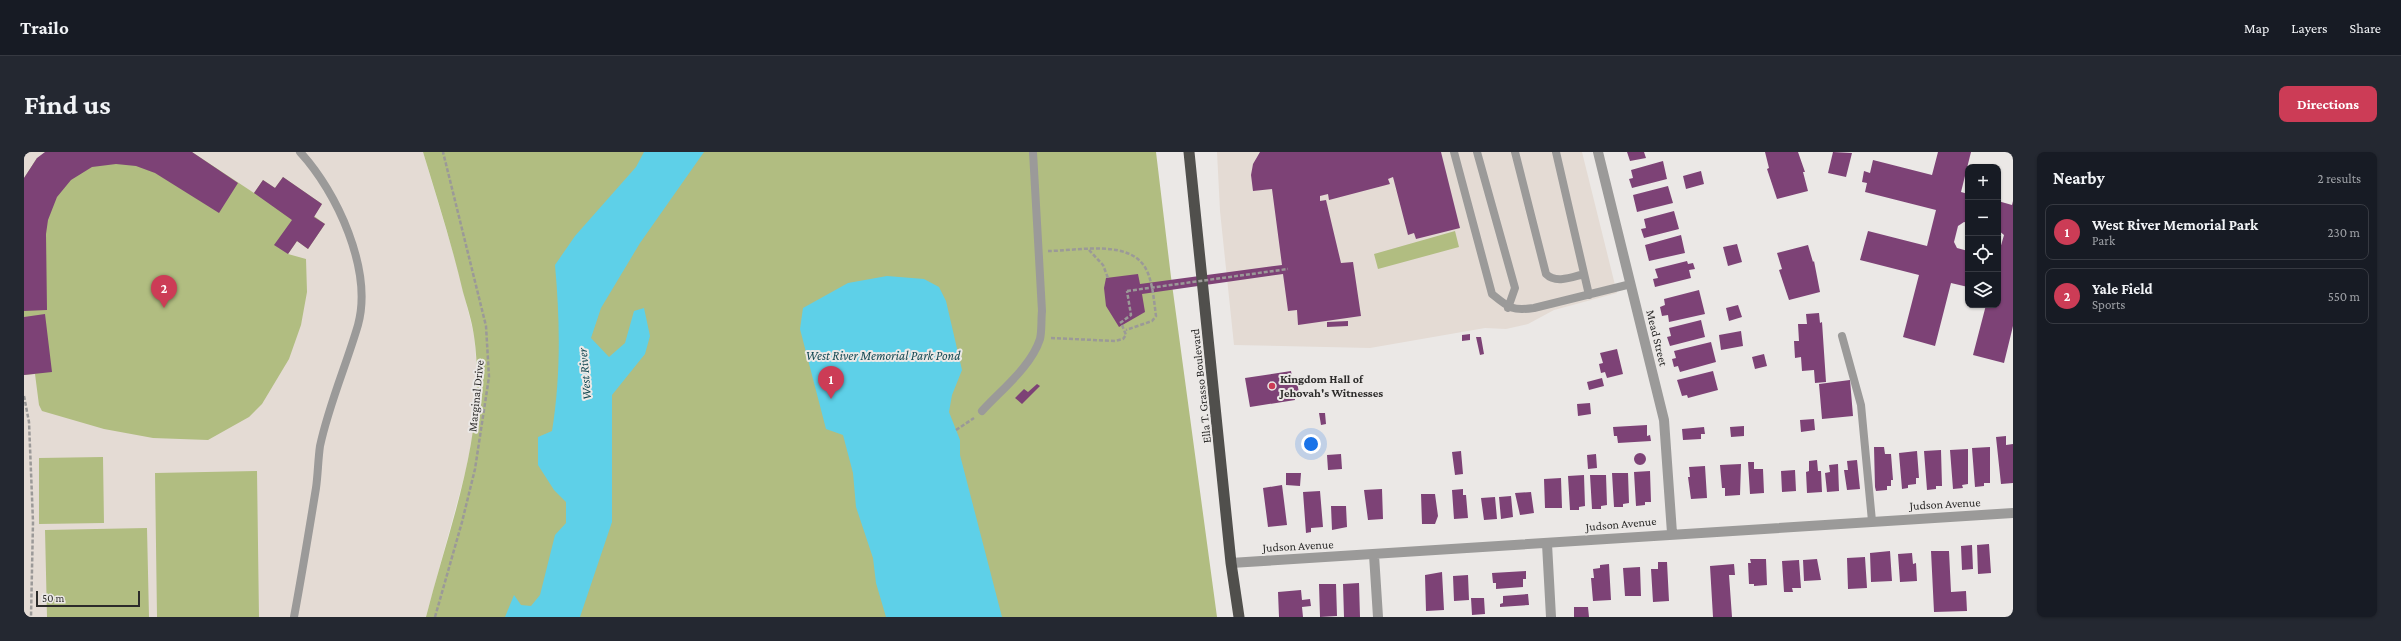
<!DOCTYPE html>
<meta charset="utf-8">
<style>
body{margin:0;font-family:"Crimson Pro",serif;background:#242831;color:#f1f3f6}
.controls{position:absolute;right:12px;top:12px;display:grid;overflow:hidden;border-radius:8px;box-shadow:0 1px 3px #0004}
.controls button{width:36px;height:36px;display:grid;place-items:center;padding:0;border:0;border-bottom:1px solid #363941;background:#171b24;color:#f1f3f6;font:20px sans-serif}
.scale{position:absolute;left:12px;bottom:10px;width:104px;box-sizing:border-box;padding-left:4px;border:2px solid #2c2b2a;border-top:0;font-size:11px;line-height:14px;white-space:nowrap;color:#2c2b2a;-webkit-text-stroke:3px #ebe8e6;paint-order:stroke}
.you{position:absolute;left:1287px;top:292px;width:14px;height:14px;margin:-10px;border:3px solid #fff;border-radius:50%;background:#1a73e8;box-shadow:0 0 0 6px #1a73e833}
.badge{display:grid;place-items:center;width:26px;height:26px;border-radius:50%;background:#cc3c56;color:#fff;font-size:13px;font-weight:700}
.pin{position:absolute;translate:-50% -33px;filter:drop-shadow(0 1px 2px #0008)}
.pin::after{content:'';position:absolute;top:21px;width:14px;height:12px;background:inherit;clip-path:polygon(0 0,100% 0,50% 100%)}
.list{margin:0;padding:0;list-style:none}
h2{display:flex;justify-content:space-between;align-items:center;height:52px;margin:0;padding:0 16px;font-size:17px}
h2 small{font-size:13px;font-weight:400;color:#9ea1a6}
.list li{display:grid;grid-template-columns:26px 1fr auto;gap:12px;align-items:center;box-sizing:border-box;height:56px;margin:0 8px 8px;padding:0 8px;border:1px solid #363941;border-radius:8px}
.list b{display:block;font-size:15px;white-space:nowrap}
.list p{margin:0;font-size:13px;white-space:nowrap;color:#9ea1a6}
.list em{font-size:13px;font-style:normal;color:#9ea1a6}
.icon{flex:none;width:22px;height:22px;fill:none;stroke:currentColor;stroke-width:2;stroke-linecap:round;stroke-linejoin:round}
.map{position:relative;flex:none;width:1989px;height:465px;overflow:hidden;border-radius:8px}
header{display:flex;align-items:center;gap:24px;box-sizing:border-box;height:56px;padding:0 20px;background:#171b24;border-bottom:1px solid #363941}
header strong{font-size:19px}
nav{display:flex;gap:22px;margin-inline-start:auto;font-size:14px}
.intro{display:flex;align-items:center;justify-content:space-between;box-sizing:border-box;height:96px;padding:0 24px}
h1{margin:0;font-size:28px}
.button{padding:10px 18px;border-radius:8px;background:#cc3c56;color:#fff;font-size:14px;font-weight:700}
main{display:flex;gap:24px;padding:0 24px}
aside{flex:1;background:#171b24;border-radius:8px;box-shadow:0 1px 3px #0004}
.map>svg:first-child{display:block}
.built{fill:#e4dbd4}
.green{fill:#b1bd81}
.water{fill:#5ed0e8}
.building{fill:#7d4276}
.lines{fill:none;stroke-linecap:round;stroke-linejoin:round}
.path{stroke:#9b9998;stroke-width:2.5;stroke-dasharray:4 2;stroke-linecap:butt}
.service{stroke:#9b9a99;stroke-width:8}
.minor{stroke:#9b9a99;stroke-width:10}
.trunk{stroke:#504f4c;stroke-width:11}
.path-bridge{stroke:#9b9998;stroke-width:2.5;stroke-dasharray:4 2;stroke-linecap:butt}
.poi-dot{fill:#cc3c56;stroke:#ebe8e6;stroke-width:1.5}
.labels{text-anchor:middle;stroke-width:4;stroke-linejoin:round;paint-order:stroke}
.street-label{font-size:12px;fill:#2c2b2a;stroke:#ebe8e6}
.poi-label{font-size:12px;font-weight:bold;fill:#2c2b2a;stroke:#ebe8e6;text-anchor:start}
.water-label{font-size:13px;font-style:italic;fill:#164953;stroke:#ebe8e6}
</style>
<header>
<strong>Trailo</strong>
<nav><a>Map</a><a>Layers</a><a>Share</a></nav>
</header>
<div class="intro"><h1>Find us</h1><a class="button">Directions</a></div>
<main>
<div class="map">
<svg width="1989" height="465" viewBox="0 0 1989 465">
<rect width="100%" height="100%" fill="#ebe8e6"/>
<!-- built -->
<path class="built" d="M0,0H399L434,117L450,183L453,219L450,276L442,318L402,465H0Z
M1193,0H1558L1593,141L1530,158L1504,172L1482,177L1461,176L1346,196L1210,193L1196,59Z"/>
<!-- green -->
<path class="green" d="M168,0L230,41L239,28L251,36L259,25L298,52L290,64L301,72L284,97L273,89L264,102L282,107L283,140L277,173L265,207L238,252L225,265L184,288L129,286L80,277L18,259L15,253L11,222L0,223V26L13,6Z
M399,0H1132L1147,125L1193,465H402C425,374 464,280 450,184C448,169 443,154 439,140C428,93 413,46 399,0Z
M1431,79L1435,95L1354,117L1350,102Z
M79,305L80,371L15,372V306Z
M233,319L235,465H133L131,321Z
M123,376L125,465H23L21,378Z"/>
<!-- water -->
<path class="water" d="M620,0H680L616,91L577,156L567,186L585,205L601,191L610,159L620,156L626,184L621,202L588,243V370L556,465H481L490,443L497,453L507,454L516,443L531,383L542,371V350L530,338L514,313V285L528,279C537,224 536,168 531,113L551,84L612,15Z
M863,124L900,127L915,135L922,149L938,218L928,243L925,260L936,288V303L978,465H862L852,431L849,406L832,355L829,321L819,283L802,277L776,177L779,156L824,131Z"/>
<!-- building -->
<path class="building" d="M21,0H168L214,31L195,61L131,21L112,14L92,12L68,15L47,28L33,45L24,68L22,82L23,158L0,159V26L13,6Z
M1236,0H1417L1436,76L1392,87L1390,81L1384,83L1369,25L1364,27L1366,32L1305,48L1304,42L1296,44V49L1302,48L1317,111L1329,110L1337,164L1274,173L1273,158L1264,159L1259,122L1118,142L1121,160L1095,175L1082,154L1080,136L1082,126L1114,122L1116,132L1258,113L1248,37L1229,39L1227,23L1229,12Z
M1603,0H1620L1622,6L1606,9Z
M1741,0H1774L1781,20H1779L1784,39L1753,47L1743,17L1745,16Z
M1809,0L1828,1L1822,25L1804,21Z
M1914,0H1947L1937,40L1944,42V71L1940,70L1934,74L1930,90L1933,96L1944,99V135L1927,131L1911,194L1879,185L1895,123L1836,108L1844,79L1903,94L1912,58L1841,40L1843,31L1838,30L1840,19L1846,21L1849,8L1908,23Z
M1639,9L1643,27L1608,36L1605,27L1609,26L1607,18Z
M1677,19L1680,32L1662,37L1659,24Z
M259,25L298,52L290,65L301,72L284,97L273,89L264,102L250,93L268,68L230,41L239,28L251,36Z
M1644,34L1649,51L1613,60L1609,43Z
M1974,49L1988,53L1989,49V174L1980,211L1949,203L1962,153H1974V104L1980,83L1974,78Z
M1650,59L1655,77L1620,86L1617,77L1622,76L1620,67Z
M1657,83L1661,101L1625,109L1621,93Z
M1713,92L1718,110L1704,114L1699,95Z
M1784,93L1789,110L1790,109L1796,140L1765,148L1755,118L1758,117L1753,101Z
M1663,109L1664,112L1669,111L1671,117L1665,118L1667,126L1631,135L1629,127L1634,126L1631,117Z
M1675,138L1681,162L1645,170L1644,163L1638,164L1636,155L1641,153L1640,147Z
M1714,153L1718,165L1705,169L1702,156Z
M1795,161L1796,171L1798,170L1802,230L1791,231L1790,218L1778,219L1777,205L1771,206L1770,189H1775L1774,172H1783L1782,162Z
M21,162L28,220L0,223V165Z
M1677,168L1681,185L1646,194L1643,185L1647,184L1645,176Z
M1324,169V174L1303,175V170Z
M1717,179L1719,194L1697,198L1695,183Z
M1446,182V188L1438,189V183Z
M1452,185H1457L1460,202L1456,203Z
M1687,190L1692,210L1656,220L1654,214L1650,215L1648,207L1652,206L1650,199Z
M1593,197L1599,222L1583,226L1581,220L1577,221L1575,212L1579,211L1576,201Z
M1740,202L1743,214L1731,217L1728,205Z
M1267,219L1268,225L1272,224L1275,241L1270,242L1271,248L1226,255L1221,226Z
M1689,219L1694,238L1664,246L1663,243L1658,244L1653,228Z
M1578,226L1580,234L1565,238L1563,230Z
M1826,228L1829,264L1798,267L1795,232Z
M1013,232L1016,234L998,252L991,246L1000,237L1004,240Z
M1566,251L1567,262L1554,264L1553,252Z
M1295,261H1301L1302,272L1297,273Z
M1790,267L1791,278L1777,280L1776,268Z
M1623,273V284L1626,283L1627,289L1594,291L1593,284H1590L1589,275Z
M1720,274V284L1707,285L1706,275Z
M1680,275L1681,282H1677V287L1659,288L1658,277Z
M1982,284V293L1989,292V331L1977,332L1972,285Z
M1850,295H1860L1861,302H1867L1869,328H1867V334H1863V338L1852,339L1851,335Z
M1966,295V331H1960V334L1951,335L1948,296Z
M1944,297V332L1938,333L1939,336L1929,337L1926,298Z
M1917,298L1918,334H1912V337L1903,338L1900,299Z
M1437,299L1439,322L1431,323L1428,300Z
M1893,299L1895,326H1892V332L1884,333V336L1878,337L1875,301Z
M1610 307a6 6 0 1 1 12 0a6 6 0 1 1-12 0Z
M1317,302L1318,317L1304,318L1303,303Z
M1572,302L1573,316L1564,317L1563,303Z
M1793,308L1794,319H1797L1798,340L1783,341L1782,320L1785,319V309Z
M1833,308L1836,337L1823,338L1820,318H1824L1823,309Z
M1724,310H1730V317H1739L1740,341L1726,342Z
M1717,312L1716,343L1701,344V336H1698L1696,313Z
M1814,312L1815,339L1803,340L1801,321L1806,320L1805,313Z
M1681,314L1683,346L1667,347L1664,325H1666L1665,315Z
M1771,318L1772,339L1758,340L1757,319Z
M1626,319L1627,350H1621V353L1612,354L1610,320Z
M1262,321H1277L1276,334L1262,333Z
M1588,321H1604L1605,351L1599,352V355H1590Z
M1560,323L1561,354L1555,355V358H1546L1544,324Z
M1566,323H1582L1583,353L1577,354V357H1568Z
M1537,326L1538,356H1521L1520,327Z
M1258,333L1263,373L1244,375L1239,336Z
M1358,337L1359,367L1344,368L1340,338Z
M1439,337V343H1442L1444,366L1430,367L1428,338Z
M1296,339L1299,375L1287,376V380L1282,381L1279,340Z
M1507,340L1510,361L1496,363L1491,341Z
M1397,342H1411L1414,364L1411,372H1398Z
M1487,344L1489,365L1477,367L1475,345Z
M1471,345L1473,367L1460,368L1457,346Z
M1307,354H1322L1323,375L1308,378Z
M1965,392L1967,421L1954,422L1953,393Z
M1948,393L1949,417L1938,418L1937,394Z
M1866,399L1868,429L1847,430L1846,401Z
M1907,399H1925L1927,440L1942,439L1943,459L1910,460Z
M1888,401L1889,412L1892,411L1893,429L1876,430L1874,402Z
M1841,405L1843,436L1824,437L1823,406Z
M1726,407H1742L1743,433L1730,434V432H1725L1724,411H1727Z
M1793,407L1797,428L1780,429L1779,408Z
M1775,408L1777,436H1768L1769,440H1760L1758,409Z
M1634,410H1643L1645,449L1629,450L1627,417H1634Z
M1585,412L1587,448L1569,449L1567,426H1570L1569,417L1576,416V413Z
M1710,412L1711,423H1705L1708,465H1689L1686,414Z
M1616,415L1617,444H1601L1599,416Z
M1502,419V427H1499V435L1472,437V431H1469L1468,421Z
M1418,420L1420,458L1402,459L1401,423Z
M1444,423L1445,448L1430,449L1429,424Z
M1335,431L1336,465H1320L1319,432Z
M1295,432H1312L1313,464L1296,465Z
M1277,438L1278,448L1286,447L1287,454L1278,455L1279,465H1255L1254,440Z
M1504,442L1505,453L1476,455V452L1479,451V444Z
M1447,446H1460L1461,462L1448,463Z
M1550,455H1564L1565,465H1550Z"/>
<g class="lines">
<!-- path -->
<path class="path" d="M1065,98L1079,113L1084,126
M1024,99C1054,99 1108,86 1123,119C1129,132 1130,150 1132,164L1128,169L1102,178
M1096,171L1107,163L1103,139
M1027,186L1091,189L1099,187L1102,183L1098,173
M0,244L5,270L9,370L7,465
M932,278L950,266
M411,465L438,370L451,317L465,225L462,174L419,0"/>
<!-- service -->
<path class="service" d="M1430,0L1468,142C1485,156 1488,159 1510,156L1607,132
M1453,0L1491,136L1484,156
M1491,0L1522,122C1532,132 1548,125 1560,122
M1532,0L1565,143
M1818,184L1837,253L1848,369
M958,259C977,238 1007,215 1016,187C1018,179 1017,168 1018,159L1009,0
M270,465C278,422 285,379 292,336C294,322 294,308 296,294C305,252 322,214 334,173C349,118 313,40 276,0"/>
<!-- minor -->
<path class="minor" d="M1574,0L1640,268L1648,381
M1523,392L1527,465
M1350,403L1354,465
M1207,411L1989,361"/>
<!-- trunk -->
<path class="trunk" d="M1165,0L1207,411L1215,465"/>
<!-- path-bridge -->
<path class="path-bridge" d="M1103,139L1264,117"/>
</g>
<!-- markers -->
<circle class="poi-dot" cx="1248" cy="234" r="4"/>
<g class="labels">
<!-- street labels -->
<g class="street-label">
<text transform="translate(1633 186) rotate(76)" y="4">Mead Street</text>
<text transform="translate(1177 234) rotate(-96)" y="4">Ella T. Grasso Boulevard</text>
<text transform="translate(452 244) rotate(-84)" y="4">Marginal Drive</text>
<text transform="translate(1921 352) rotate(-3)" y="4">Judson Avenue</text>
<text transform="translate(1597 372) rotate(-5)" y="4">Judson Avenue</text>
<text transform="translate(1274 394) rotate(-3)" y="4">Judson Avenue</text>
</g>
<!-- poi labels -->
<g class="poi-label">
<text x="1256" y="231">Kingdom Hall of<tspan x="1256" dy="14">Jehovah's Witnesses</tspan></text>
</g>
<!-- water labels -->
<g class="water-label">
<text x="859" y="208">West River Memorial Park Pond</text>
<text transform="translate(560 222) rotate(-95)" y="5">West River</text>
</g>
</g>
</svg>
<div class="controls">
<button>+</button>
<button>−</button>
<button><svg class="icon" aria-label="locate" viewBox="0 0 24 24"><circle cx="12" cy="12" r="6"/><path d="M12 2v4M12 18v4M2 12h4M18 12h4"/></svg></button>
<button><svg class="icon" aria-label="layers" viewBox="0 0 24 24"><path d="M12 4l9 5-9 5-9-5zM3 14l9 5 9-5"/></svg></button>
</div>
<div class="scale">50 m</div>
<div class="you"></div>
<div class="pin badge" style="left:807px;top:247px">1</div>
<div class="pin badge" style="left:140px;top:156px">2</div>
</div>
<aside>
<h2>Nearby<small>2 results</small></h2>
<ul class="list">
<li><span class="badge">1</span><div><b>West River Memorial Park</b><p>Park</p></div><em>230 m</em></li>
<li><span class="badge">2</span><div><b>Yale Field</b><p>Sports</p></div><em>550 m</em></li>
</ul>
</aside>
</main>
